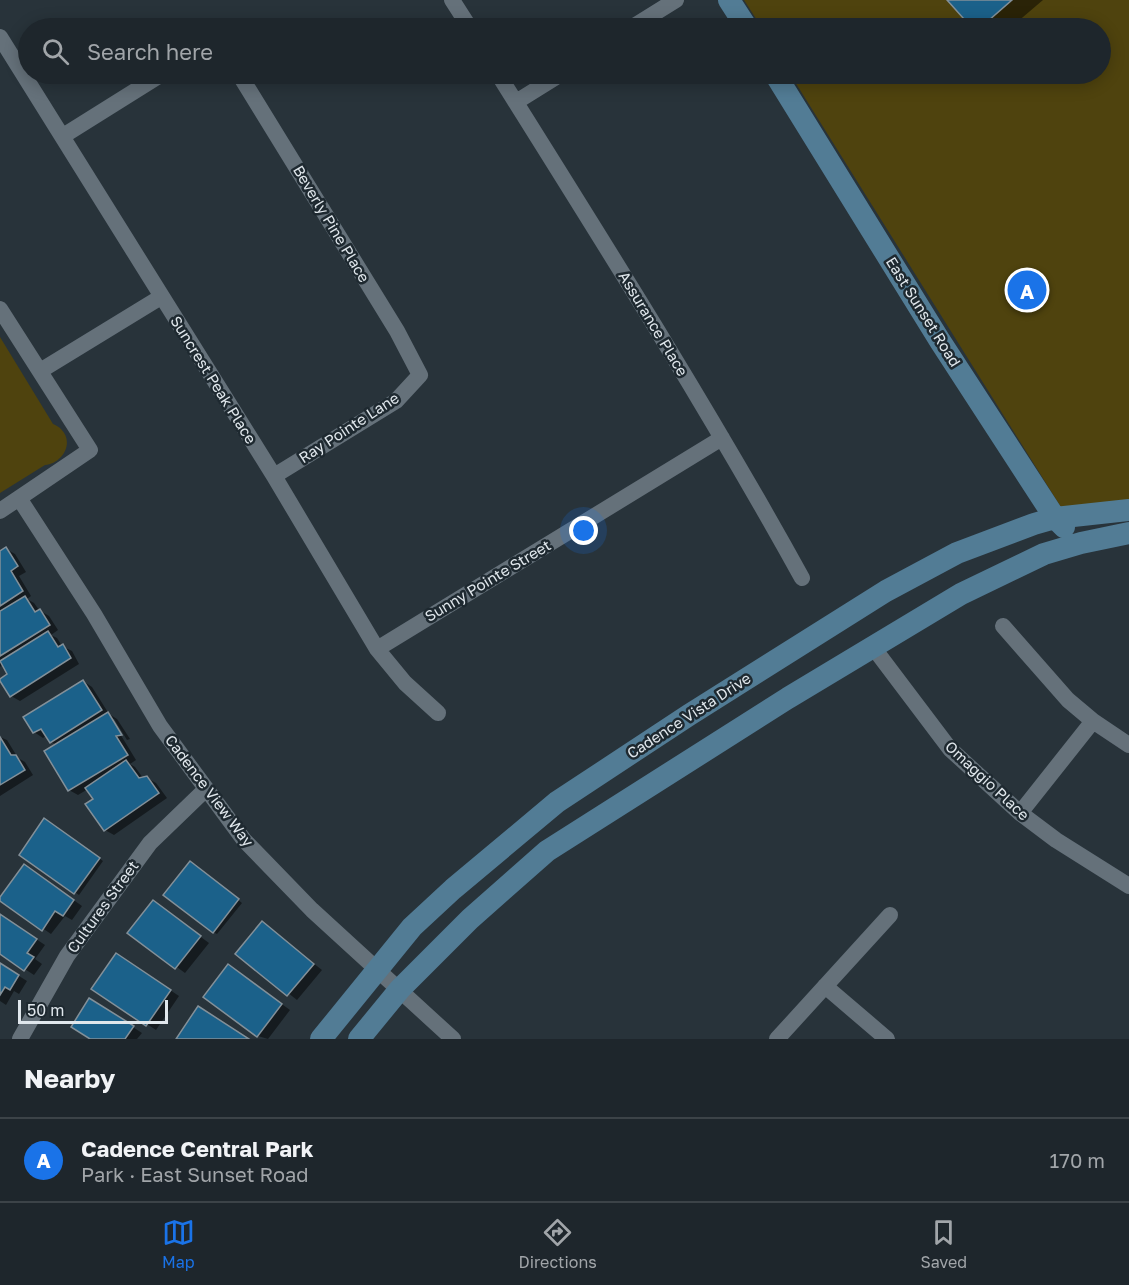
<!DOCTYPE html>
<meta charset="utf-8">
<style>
body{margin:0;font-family:"Golos Text",sans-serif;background:#262e34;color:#f1f3f6}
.scale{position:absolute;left:18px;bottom:15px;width:150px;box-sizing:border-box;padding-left:6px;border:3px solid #e0e7ec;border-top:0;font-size:16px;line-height:21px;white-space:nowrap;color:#e0e7ec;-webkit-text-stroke:4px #1e2930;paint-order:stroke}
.you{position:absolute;left:584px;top:531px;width:21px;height:21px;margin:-15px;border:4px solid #fff;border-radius:50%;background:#1a73e8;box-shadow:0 0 0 9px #1a73e833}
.badge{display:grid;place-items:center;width:39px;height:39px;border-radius:50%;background:#1a73e8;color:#fff;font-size:20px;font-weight:700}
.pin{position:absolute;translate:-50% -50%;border:3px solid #fff;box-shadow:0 2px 6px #0006}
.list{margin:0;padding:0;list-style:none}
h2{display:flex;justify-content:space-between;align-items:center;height:78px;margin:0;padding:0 24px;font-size:26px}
h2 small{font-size:20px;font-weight:400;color:#a1a5a9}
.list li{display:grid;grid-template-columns:39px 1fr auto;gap:18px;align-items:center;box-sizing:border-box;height:84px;padding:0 24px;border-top:2px solid #3c4348}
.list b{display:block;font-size:22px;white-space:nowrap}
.list p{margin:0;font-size:20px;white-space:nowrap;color:#a1a5a9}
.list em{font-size:20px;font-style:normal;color:#a1a5a9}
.icon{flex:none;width:33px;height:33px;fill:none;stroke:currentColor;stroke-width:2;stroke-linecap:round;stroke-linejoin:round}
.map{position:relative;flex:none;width:1129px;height:1039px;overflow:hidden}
.search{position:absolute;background:#1e262c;box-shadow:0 3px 15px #0003;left:18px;right:18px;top:18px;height:66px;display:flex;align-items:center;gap:15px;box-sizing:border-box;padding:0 21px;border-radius:33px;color:#a1a5a9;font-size:22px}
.sheet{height:162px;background:#1e262c}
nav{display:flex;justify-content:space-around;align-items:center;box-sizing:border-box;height:84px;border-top:2px solid #3c4348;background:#1e262c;font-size:16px;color:#a1a5a9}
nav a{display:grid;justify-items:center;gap:3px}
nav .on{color:#1a73e8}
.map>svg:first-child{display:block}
.green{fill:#4f430e}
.shadow{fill:#0007}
.building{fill:#1b618a;stroke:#839099;stroke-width:1.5}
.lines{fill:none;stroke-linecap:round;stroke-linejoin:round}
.street{stroke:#65717a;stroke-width:16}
.secondary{stroke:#527c95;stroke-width:22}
.labels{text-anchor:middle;stroke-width:5;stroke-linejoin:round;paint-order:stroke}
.street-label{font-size:15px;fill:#e0e7ec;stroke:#1e2930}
</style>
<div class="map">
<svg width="1129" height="1039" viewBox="0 0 1129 1039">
<rect width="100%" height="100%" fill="#28333a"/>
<!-- green -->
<path class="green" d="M744,0H1129V507L1064,512L790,74H1100V28H762Z
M0,337L53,424C56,425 59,427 61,429C75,443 62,464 45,465L0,493Z"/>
<!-- shadow -->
<path class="shadow" d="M949,0H1043L1010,28H974Z
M6,549L15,554L26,572L19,576L31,596L27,599L34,603L39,610L49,616L58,630L51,635L57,638L62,646L72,651L79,664L20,701L11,696L9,675L2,665L0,667V552Z
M83,681L92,687L109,714L117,719L130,739L127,740L114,719H111L136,760L130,764L135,767L143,778H147L156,783L167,798L114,835L105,830L95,799L88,789L78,795L69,790L57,745L51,742L47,735L43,738L34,732Z
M0,737L7,740L18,758L25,762L33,775L0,796Z
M49,823L103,861L79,895L21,854Z
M194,865L242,903L217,934L213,932Z
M33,871L82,906L72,920L65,916L51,934L0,899Z
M153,902L209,943L185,973L129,932Z
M0,915L45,945L35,959L42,964L34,975L0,953Z
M262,923L322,970L297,1000L237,953Z
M125,960L179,996L156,1030L93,989Z
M0,964L27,981L19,994L14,991L6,1005L0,1001Z
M229,966L290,1010L268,1039L258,1036Z
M99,1005L142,1033L137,1039H93Z"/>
<!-- building -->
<path class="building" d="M947,0H1012L980,28H972Z
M6,547L18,566L11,571L23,591L0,606V551Z
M25,596L35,612L40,609L50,625L0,656V611Z
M48,631L58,647L63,644L71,658L10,697L0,681V679L7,674L0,661Z
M83,680L102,710L50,743L41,729L33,733L23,717Z
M108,712L122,735L116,736L128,755L68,791L44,751Z
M0,737L11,755H16L25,770L0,785Z
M126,760L139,778L147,776L159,793L104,831L85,804L93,799L85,788Z
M44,818L100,858L74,894L19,855Z
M190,861L239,899L213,933L163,895Z
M24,864L74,900L63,916L55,911L42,931L0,901V897Z
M153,900L201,936L175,969L127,933Z
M0,914L37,939L27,953L34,957L24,971L0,954Z
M262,921L314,964L287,996L235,954Z
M116,953L171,990L146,1026L91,989Z
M0,963L19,975L10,990L5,987L0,995Z
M228,964L282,1004L257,1037L203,997Z
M89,998L134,1026L125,1039H90L71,1027Z
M198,1006L249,1039H176Z"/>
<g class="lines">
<!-- street -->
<path class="street" d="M452,0L470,28
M631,28L676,0
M0,37L274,476L377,649L405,683L438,713
M239,74L397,331L420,375L396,401L274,476
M498,74C602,240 707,406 802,578
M516,102L561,74
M63,136L162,74
M0,309L90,450L0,511
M40,371L161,297
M19,498L94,614L160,726L244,840L312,910L453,1039
M1003,626L1068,700L1093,721L1129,745
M873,647L950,749L1020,813L1056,840L1129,886
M377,649L722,438
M1020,813L1093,721
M825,986L887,1039
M20,1039L67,956L150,843L206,789
M777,1039L890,915"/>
<!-- secondary -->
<path class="secondary" d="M729,0L747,28
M775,74L940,341L1055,518L1064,527
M321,1039L412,927L453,889L557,802L689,715L886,591L957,553L1034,524L1055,518L1129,510
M359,1039L400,989L470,919L547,851L788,698L961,594L1044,554L1081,543L1129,533"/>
</g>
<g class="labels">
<!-- street labels -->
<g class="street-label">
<text transform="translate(331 224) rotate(59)" y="5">Beverly Pine Place</text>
<text transform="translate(923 312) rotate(58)" y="5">East Sunset Road</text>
<text transform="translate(653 324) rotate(59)" y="5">Assurance Place</text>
<text transform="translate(213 380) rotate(58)" y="5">Suncrest Peak Place</text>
<text transform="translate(349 428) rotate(-33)" y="5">Ray Pointe Lane</text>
<text transform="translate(488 581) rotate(-31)" y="5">Sunny Pointe Street</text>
<text transform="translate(689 716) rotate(-33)" y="5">Cadence Vista Drive</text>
<text transform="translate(987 781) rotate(43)" y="5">Omaggio Place</text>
<text transform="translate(209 791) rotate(53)" y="5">Cadence View Way</text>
<text transform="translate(103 907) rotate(-54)" y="5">Cultures Street</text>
</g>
</g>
</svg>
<div class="scale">50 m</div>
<div class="you"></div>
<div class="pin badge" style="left:1027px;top:290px">A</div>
<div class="search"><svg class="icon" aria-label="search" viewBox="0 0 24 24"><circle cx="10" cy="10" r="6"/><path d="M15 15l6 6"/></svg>Search here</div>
</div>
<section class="sheet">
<h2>Nearby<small></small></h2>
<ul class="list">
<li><span class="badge">A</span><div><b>Cadence Central Park</b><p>Park · East Sunset Road</p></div><em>170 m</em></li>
</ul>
</section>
<nav>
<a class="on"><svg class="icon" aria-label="map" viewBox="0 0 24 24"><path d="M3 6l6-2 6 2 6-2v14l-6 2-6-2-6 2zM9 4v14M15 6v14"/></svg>Map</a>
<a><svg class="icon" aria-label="directions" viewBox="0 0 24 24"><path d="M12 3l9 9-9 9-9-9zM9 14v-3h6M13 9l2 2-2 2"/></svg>Directions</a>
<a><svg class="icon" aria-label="saved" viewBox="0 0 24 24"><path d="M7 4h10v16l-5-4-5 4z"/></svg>Saved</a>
</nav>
